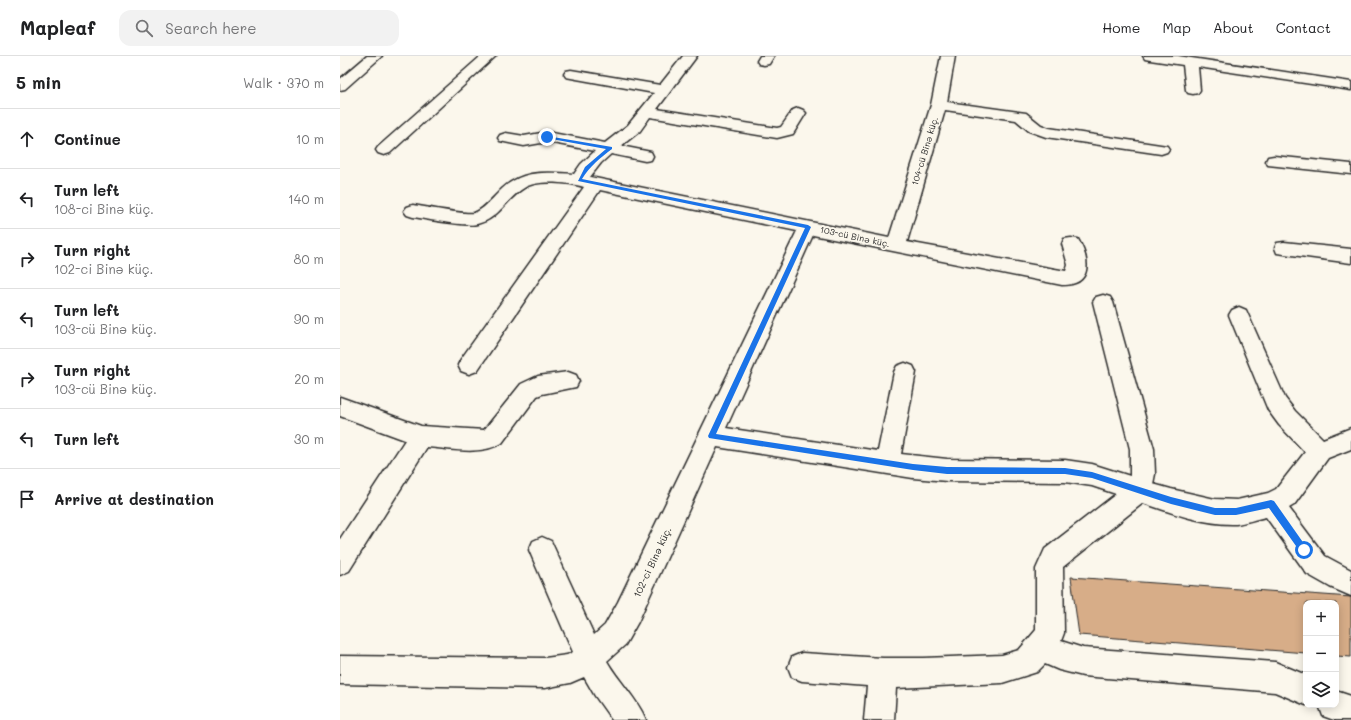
<!DOCTYPE html>
<meta charset="utf-8">
<style>
body{margin:0;font-family:Mali,sans-serif;background:#f2f2f2;color:#202124}
.controls{position:absolute;right:12px;bottom:12px;display:grid;overflow:hidden;border-radius:8px;box-shadow:0 2px 10px #0003}
.controls button{width:36px;height:36px;display:grid;place-items:center;padding:0;border:0;border-bottom:1px solid #e0e0e0;background:#fff;color:#202124;font:20px sans-serif}
.stop{position:absolute;width:12px;height:12px;margin:-9px;border:3px solid #1a73e8;border-radius:50%;background:#fff}
.stop.end{background:#1a73e8;border-color:#fff;box-shadow:0 1px 4px #0008}
.list{margin:0;padding:0;list-style:none}
h2{display:flex;justify-content:space-between;align-items:center;height:52px;margin:0;padding:0 16px;font-size:17px}
h2 small{font-size:13px;font-weight:400;color:#757577}
.list li{display:grid;grid-template-columns:26px 1fr auto;gap:12px;align-items:center;box-sizing:border-box;height:60px;padding:0 16px;border-top:1px solid #e0e0e0}
.list b{display:block;font-size:15px;white-space:nowrap}
.list p{margin:0;font-size:13px;white-space:nowrap;color:#757577}
.list em{font-size:13px;font-style:normal;color:#757577}
.icon{flex:none;width:22px;height:22px;fill:none;stroke:currentColor;stroke-width:2;stroke-linecap:round;stroke-linejoin:round}
.map{position:relative;flex:none;width:1011px;height:664px;overflow:hidden}
header{display:flex;align-items:center;gap:24px;box-sizing:border-box;height:56px;padding:0 20px;background:#fff;border-bottom:1px solid #e0e0e0}
header strong{font-size:19px}
nav{display:flex;gap:22px;margin-inline-start:auto;font-size:14px}
.search{width:280px;height:36px;background:#f2f2f2;display:flex;align-items:center;gap:10px;box-sizing:border-box;padding:0 14px;border-radius:12px;color:#757577;font-size:15px}
main{display:flex}
aside{flex:1;background:#fff}
.map>svg:first-child{display:block}
.building{fill:#d7ad88;stroke:#2b2b2b}
.lines{fill:none;stroke-linecap:round;stroke-linejoin:round}
.minor-casing{stroke:#2b2b2b;stroke-width:3}
.minor{fill:#fbf7ec;fill-rule:evenodd}
.route{fill:#1a73e8}
.labels{text-anchor:middle;stroke-width:3.5;stroke-linejoin:round;paint-order:stroke}
.far-street-label{font-size:9px;fill:#2b2b2b;stroke:#fbf7ec}
.street-label{font-size:10px;fill:#2b2b2b;stroke:#fbf7ec}
</style>
<header>
<strong>Mapleaf</strong>
<div class="search"><svg class="icon" aria-label="search" viewBox="0 0 24 24"><circle cx="10" cy="10" r="6"/><path d="M15 15l6 6"/></svg>Search here</div>
<nav><a>Home</a><a>Map</a><a>About</a><a>Contact</a></nav>
</header>
<main>
<aside>
<h2>5 min<small>Walk · 370 m</small></h2>
<ul class="list">
<li><svg class="icon" aria-label="ahead" viewBox="0 0 24 24"><path d="M12 20V5M6 11l6-6 6 6"/></svg><div><b>Continue</b></div><em>10 m</em></li>
<li><svg class="icon" aria-label="left" viewBox="0 0 24 24"><path d="M17 20v-9H6M10 6l-5 5 5 5"/></svg><div><b>Turn left</b><p>108-ci Binə küç.</p></div><em>140 m</em></li>
<li><svg class="icon" aria-label="right" viewBox="0 0 24 24"><path d="M7 20v-9h11M14 6l5 5-5 5"/></svg><div><b>Turn right</b><p>102-ci Binə küç.</p></div><em>80 m</em></li>
<li><svg class="icon" aria-label="left" viewBox="0 0 24 24"><path d="M17 20v-9H6M10 6l-5 5 5 5"/></svg><div><b>Turn left</b><p>103-cü Binə küç.</p></div><em>90 m</em></li>
<li><svg class="icon" aria-label="right" viewBox="0 0 24 24"><path d="M7 20v-9h11M14 6l5 5-5 5"/></svg><div><b>Turn right</b><p>103-cü Binə küç.</p></div><em>20 m</em></li>
<li><svg class="icon" aria-label="left" viewBox="0 0 24 24"><path d="M17 20v-9H6M10 6l-5 5 5 5"/></svg><div><b>Turn left</b></div><em>30 m</em></li>
<li><svg class="icon" aria-label="arrive" viewBox="0 0 24 24"><path d="M6 21V4h12l-3 4 3 4H6"/></svg><div><b>Arrive at destination</b></div></li>
</ul>
</aside>
<div class="map">
<svg width="1011" height="664" viewBox="0 0 1011 664">
<rect width="100%" height="100%" fill="#fbf7ec"/>
<filter id="ink" filterUnits="userSpaceOnUse"><feTurbulence type="fractalNoise" baseFrequency=".025" numOctaves="2"/><feDisplacementMap in="SourceGraphic" scale="8" xChannelSelector="R" yChannelSelector="G"/><feConvolveMatrix kernelMatrix="1 2 1 2 8 2 1 2 1" color-interpolation-filters="sRGB"/></filter>
<g filter="url(#ink)">
<!-- building -->
<path class="building" d="M731,521L1011,541V601L996,600V547H966V597L739,579Z"/>
<g class="lines">
<defs>
<path id="minor" d="M27,0H42L5,33L0,34V23Z
M141,0H156L50,97L44,99L38,97L36,94L38,91Z
M343,0H357L317,53L437,72L441,71L453,54L458,52L463,54L466,57L453,78L437,82L310,61L300,75L281,90L311,96L313,100L311,104L305,105L271,98L261,107L250,121L549,182L591,49L601,0H615L607,46L686,57L701,69L709,72L827,90L829,93L827,96L821,98L706,81L689,75L676,64L605,54L567,186L726,215L728,209L722,188L724,183L731,182L738,183C750,204 753,229 722,229L473,179L386,372L538,395L554,316L557,310L565,307L573,310L576,316L561,398L607,403L725,404L752,408L790,420V393L753,246L756,241L763,239L770,241L773,246L814,393L815,418L813,428L831,433L875,443L897,444L928,437L936,433L965,396L939,369L928,354L889,259L892,254L899,251L906,254L945,342L955,355L983,383L1011,372V393L988,402L954,449L949,452L985,500L1011,514V540L990,531L967,518L926,461C916,463 905,467 896,468C864,469 832,457 803,447L723,511L724,577L721,585L743,592L935,606L966,619V649L935,636L743,620L719,614L705,608L697,616L662,627L556,632L554,664H524L527,630L462,625L452,621L448,611L452,601L462,597L543,602H584L662,599L679,594L696,574V513L705,493L776,438L752,430L725,426L607,425L573,422L377,391L298,566L285,589L267,605C279,626 297,642 306,664H272L255,640L244,621L230,627L205,632L0,628V600L205,602L227,599L233,596L189,494L193,485L202,481L211,485L254,579L265,569L278,546L457,175L260,134L137,315L129,318L121,315L118,309L121,303L244,131C230,127 197,123 184,132C166,143 159,163 137,168C127,171 86,163 73,161L67,159L64,155L67,151L73,149C85,151 125,159 134,157C143,154 151,144 158,137C180,113 204,116 234,118L241,108L255,95L207,86L184,90L160,85L158,82L160,79L166,77L184,80L207,76L265,87L288,69L314,37L231,22L226,21L224,18L226,15L231,14L320,29Z
M420,0H434L429,8L424,9L419,8L417,5Z
M803,0H838L1011,26V34L858,11L860,34L858,37L853,38L848,37L846,34L843,9L810,4L805,3Z
M934,100L1011,108V118L928,109L926,105L928,101Z
M944,186L1011,193V207L937,197L935,192L937,187Z
M228,316L236,319L239,325L236,331L202,338L197,340L162,387C140,400 112,393 87,391L9,515L0,519V483L65,384L0,360V341L81,370L144,374L181,328L198,320Z
M996,635L1011,640V664H994L983,660L979,649H996Z"/>
</defs>
<!-- minor casing -->
<use href="#minor" class="minor-casing"/>
<!-- minor -->
<use href="#minor" class="minor"/>
</g>
</g>
<!-- route -->
<path class="route" d="M207,80L272,91V93C260,102 250,110 242,123L468,169L471,171L376,378L573,408L607,411L725,412L752,416L831,441L875,452H896L931,444L934,445L967,492V497H961L929,452L896,459H875L831,448L752,422L725,418H607L573,414L369,382L368,380L465,172L238,125L245,111L266,93L206,82Z"/>
<g class="labels">
<!-- far-street labels -->
<g class="far-street-label">
<text transform="translate(585 95) rotate(-73)" y="3">104-cü Binə küç.</text>
<text transform="translate(515 181) rotate(12)" y="3">103-cü Binə küç.</text>
</g>
<!-- street labels -->
<g class="street-label">
<text transform="translate(312 506) rotate(-65)" y="4">102-ci Binə küç.</text>
</g>
</g>
</svg>
<div class="controls">
<button>+</button>
<button>−</button>
<button><svg class="icon" aria-label="layers" viewBox="0 0 24 24"><path d="M12 4l9 5-9 5-9-5zM3 14l9 5 9-5"/></svg></button>
</div>
<div class="stop" style="left:964px;top:494px"></div>
<div class="stop end" style="left:207px;top:81px"></div>
</div>
</main>
